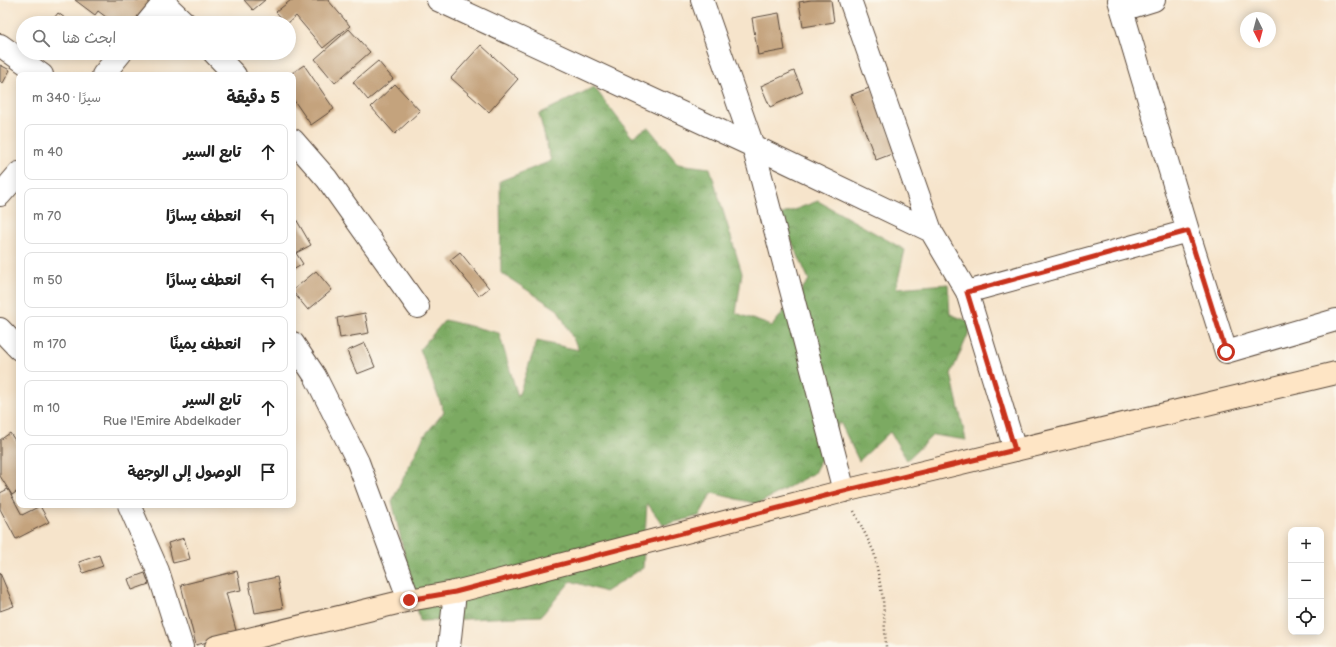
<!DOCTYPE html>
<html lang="ar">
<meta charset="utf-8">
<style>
body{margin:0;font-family:"Balsamiq Sans","Playpen Sans Arabic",sans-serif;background:#f2f2f2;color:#222;direction:rtl}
.controls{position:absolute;right:12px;bottom:12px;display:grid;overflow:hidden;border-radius:8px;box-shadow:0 2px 10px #0003}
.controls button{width:36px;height:36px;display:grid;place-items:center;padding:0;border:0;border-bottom:1px solid #e0e0e0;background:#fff;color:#222;font:20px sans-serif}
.compass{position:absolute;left:1240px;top:12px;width:36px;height:36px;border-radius:50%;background:#fff;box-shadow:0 2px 10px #0003;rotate:174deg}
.stop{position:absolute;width:12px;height:12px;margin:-9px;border:3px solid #c8321e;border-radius:50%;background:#fff}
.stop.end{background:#c8321e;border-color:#fff;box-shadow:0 1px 4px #0008}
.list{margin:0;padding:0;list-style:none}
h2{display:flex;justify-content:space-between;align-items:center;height:52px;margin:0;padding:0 16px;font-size:17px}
h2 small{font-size:13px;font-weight:400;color:#767676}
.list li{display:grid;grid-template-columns:26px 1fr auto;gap:12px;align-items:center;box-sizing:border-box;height:56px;margin:0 8px 8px;padding:0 8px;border:1px solid #e0e0e0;border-radius:8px}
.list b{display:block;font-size:15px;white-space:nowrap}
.list p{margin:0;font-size:13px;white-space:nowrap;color:#767676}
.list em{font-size:13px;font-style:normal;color:#767676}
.icon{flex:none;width:22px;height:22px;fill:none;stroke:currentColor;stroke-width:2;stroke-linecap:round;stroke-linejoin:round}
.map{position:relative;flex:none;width:1336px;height:647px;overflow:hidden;direction:ltr}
.search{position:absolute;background:#fff;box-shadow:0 2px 10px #0003;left:16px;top:16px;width:280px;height:44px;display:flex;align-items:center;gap:10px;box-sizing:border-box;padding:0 14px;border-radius:22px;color:#767676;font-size:15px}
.panel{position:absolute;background:#fff;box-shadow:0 2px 10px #0003;left:16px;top:72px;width:280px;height:436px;border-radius:8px;direction:rtl}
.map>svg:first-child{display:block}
.forest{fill:url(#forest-crowns);stroke:#5c6a40}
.building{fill:#c4a37d}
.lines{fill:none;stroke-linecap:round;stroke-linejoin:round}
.street-casing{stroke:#574638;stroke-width:24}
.secondary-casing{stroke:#574638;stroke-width:24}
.path{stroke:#574638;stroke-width:2.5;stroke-dasharray:1 3;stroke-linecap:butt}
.street{stroke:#fff;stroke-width:22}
.secondary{stroke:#fee5c5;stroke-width:22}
.route{stroke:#c8321e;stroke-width:5}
</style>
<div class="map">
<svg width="1336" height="647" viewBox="0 0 1336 647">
<defs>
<pattern id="forest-crowns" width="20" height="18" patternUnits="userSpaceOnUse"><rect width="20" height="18" fill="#7caa62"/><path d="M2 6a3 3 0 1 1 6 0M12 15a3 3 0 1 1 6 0" fill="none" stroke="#678b50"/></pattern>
</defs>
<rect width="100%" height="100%" fill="#fbf7ec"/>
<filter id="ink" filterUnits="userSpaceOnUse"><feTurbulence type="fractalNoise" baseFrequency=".025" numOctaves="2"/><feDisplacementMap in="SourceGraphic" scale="8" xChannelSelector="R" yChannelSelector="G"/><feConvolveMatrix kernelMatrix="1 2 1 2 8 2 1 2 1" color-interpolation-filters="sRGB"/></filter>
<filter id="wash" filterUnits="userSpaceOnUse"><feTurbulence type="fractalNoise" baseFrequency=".012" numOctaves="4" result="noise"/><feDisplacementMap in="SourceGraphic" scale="16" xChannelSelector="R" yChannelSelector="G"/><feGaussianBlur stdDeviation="0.9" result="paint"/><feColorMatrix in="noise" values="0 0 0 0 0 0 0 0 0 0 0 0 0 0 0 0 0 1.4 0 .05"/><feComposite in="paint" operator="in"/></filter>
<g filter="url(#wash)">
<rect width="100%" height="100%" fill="#f6e4cb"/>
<!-- forest -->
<path class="forest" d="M594,87L632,137L648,127L678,164L710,168L742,273L736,313L772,326L809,280L780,215L818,201L905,250L896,288L948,284L950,314L973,323L951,374L966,440L933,435L907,460L890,432L859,461L840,422L814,473L758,504L712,493L699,516L663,525L647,503L643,568L605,592L571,581L541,616L420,621L392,501L424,436L444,412L420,349L445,320L499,333L518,397L537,341L579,350L558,310L501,273L500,181L551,161L539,114Z"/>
<g id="blocks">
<!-- building -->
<path class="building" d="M75,0H148L153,4L140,23H114L98,11L95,15Z
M244,0H265L253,10Z
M291,0H328L350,26L323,48L296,16L288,23H286L276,12Z
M811,0H831L834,22L803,27L799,2Z
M58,13L72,23H50Z
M779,13L785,50L758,55L752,18Z
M349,29L370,52L335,83L315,59Z
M481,45L518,79L489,112L451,78Z
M378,61L393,79L368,100L353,82Z
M0,65L10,70L3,83L0,81Z
M304,65L334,109L311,125L293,99V75H289Z
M794,71L803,92L770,107L761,86Z
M395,84L420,111L395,134L371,107Z
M872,87L897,152L876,160L851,95Z
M296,219L311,245L296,253L303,264L293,270V221Z
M460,252L489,288L479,296L450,260Z
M316,271L332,290L308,310L293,292V290Z
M365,313L369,333L340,338L337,318Z
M365,343L375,367L357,374L347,351Z
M10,433L19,446V490L12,495L0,476V440Z
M8,489L22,515L40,506L49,522L16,539L0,509V493Z
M184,538L190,559L173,563L168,543Z
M99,555L103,566L83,573L79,562Z
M237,571L241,590L226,593L237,634L196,645L181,585Z
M0,573L14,606L0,611Z
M145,573L149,584L132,590L128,579Z
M277,577L283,608L255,613L249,583Z"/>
</g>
</g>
<g filter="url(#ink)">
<use href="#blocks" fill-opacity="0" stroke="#574638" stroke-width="1"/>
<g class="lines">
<defs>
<path id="street" d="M161,0L185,23
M438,0L753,146L931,231
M702,0L753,146L844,491
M850,0L931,231L967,292L1015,450
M1119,0L1188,231L1226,352L1336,320
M1122,10L1154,0
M147,23L166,0
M0,45L42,75
M214,53L235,75
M103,75L121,53
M293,140L327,179L418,307
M0,195L19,173
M967,292L1188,231
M0,329L19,349
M293,343L315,376L358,462L409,600
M129,505L158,571L182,647
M449,647L455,592"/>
<path id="secondary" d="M216,647L409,600L455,592L844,491L1336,373"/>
</defs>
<!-- street casing -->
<use href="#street" class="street-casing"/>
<!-- secondary casing -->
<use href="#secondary" class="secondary-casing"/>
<!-- path -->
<path class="path" d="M854,511L874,552L883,599L886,647"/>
<!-- street -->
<use href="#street" class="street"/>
<!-- secondary -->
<use href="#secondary" class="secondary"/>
</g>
</g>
<g class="lines" filter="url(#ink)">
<!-- route -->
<path class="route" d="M409,600L455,592L844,491L1015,450L967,292L1188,231L1226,352"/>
</g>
</svg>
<div class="controls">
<button>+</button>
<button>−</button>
<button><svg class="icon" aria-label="locate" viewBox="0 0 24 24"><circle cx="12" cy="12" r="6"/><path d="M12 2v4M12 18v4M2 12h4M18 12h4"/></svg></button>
</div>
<svg class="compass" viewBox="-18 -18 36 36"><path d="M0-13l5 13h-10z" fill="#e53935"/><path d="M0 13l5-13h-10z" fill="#767676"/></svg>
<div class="stop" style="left:1226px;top:352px"></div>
<div class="stop end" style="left:409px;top:600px"></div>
<div class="search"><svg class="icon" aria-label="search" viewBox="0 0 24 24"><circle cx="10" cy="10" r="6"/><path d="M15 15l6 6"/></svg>ابحث هنا</div>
<section class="panel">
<h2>5 دقيقة<small>سيرًا · 340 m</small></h2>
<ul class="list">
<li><svg class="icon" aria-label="ahead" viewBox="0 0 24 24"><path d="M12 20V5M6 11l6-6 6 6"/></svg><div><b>تابع السير</b></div><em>40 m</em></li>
<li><svg class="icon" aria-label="left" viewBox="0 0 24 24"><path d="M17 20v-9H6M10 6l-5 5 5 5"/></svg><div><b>انعطف يسارًا</b></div><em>70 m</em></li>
<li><svg class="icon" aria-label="left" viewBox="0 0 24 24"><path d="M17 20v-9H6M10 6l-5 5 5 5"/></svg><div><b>انعطف يسارًا</b></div><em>50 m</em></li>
<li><svg class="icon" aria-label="right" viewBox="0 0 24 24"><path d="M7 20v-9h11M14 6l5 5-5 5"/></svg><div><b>انعطف يمينًا</b></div><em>170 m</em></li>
<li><svg class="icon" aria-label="ahead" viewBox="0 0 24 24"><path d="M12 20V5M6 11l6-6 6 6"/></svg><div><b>تابع السير</b><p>Rue l'Emire Abdelkader</p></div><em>10 m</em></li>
<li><svg class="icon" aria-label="arrive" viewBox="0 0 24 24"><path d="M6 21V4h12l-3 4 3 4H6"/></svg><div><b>الوصول إلى الوجهة</b></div></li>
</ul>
</section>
</div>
